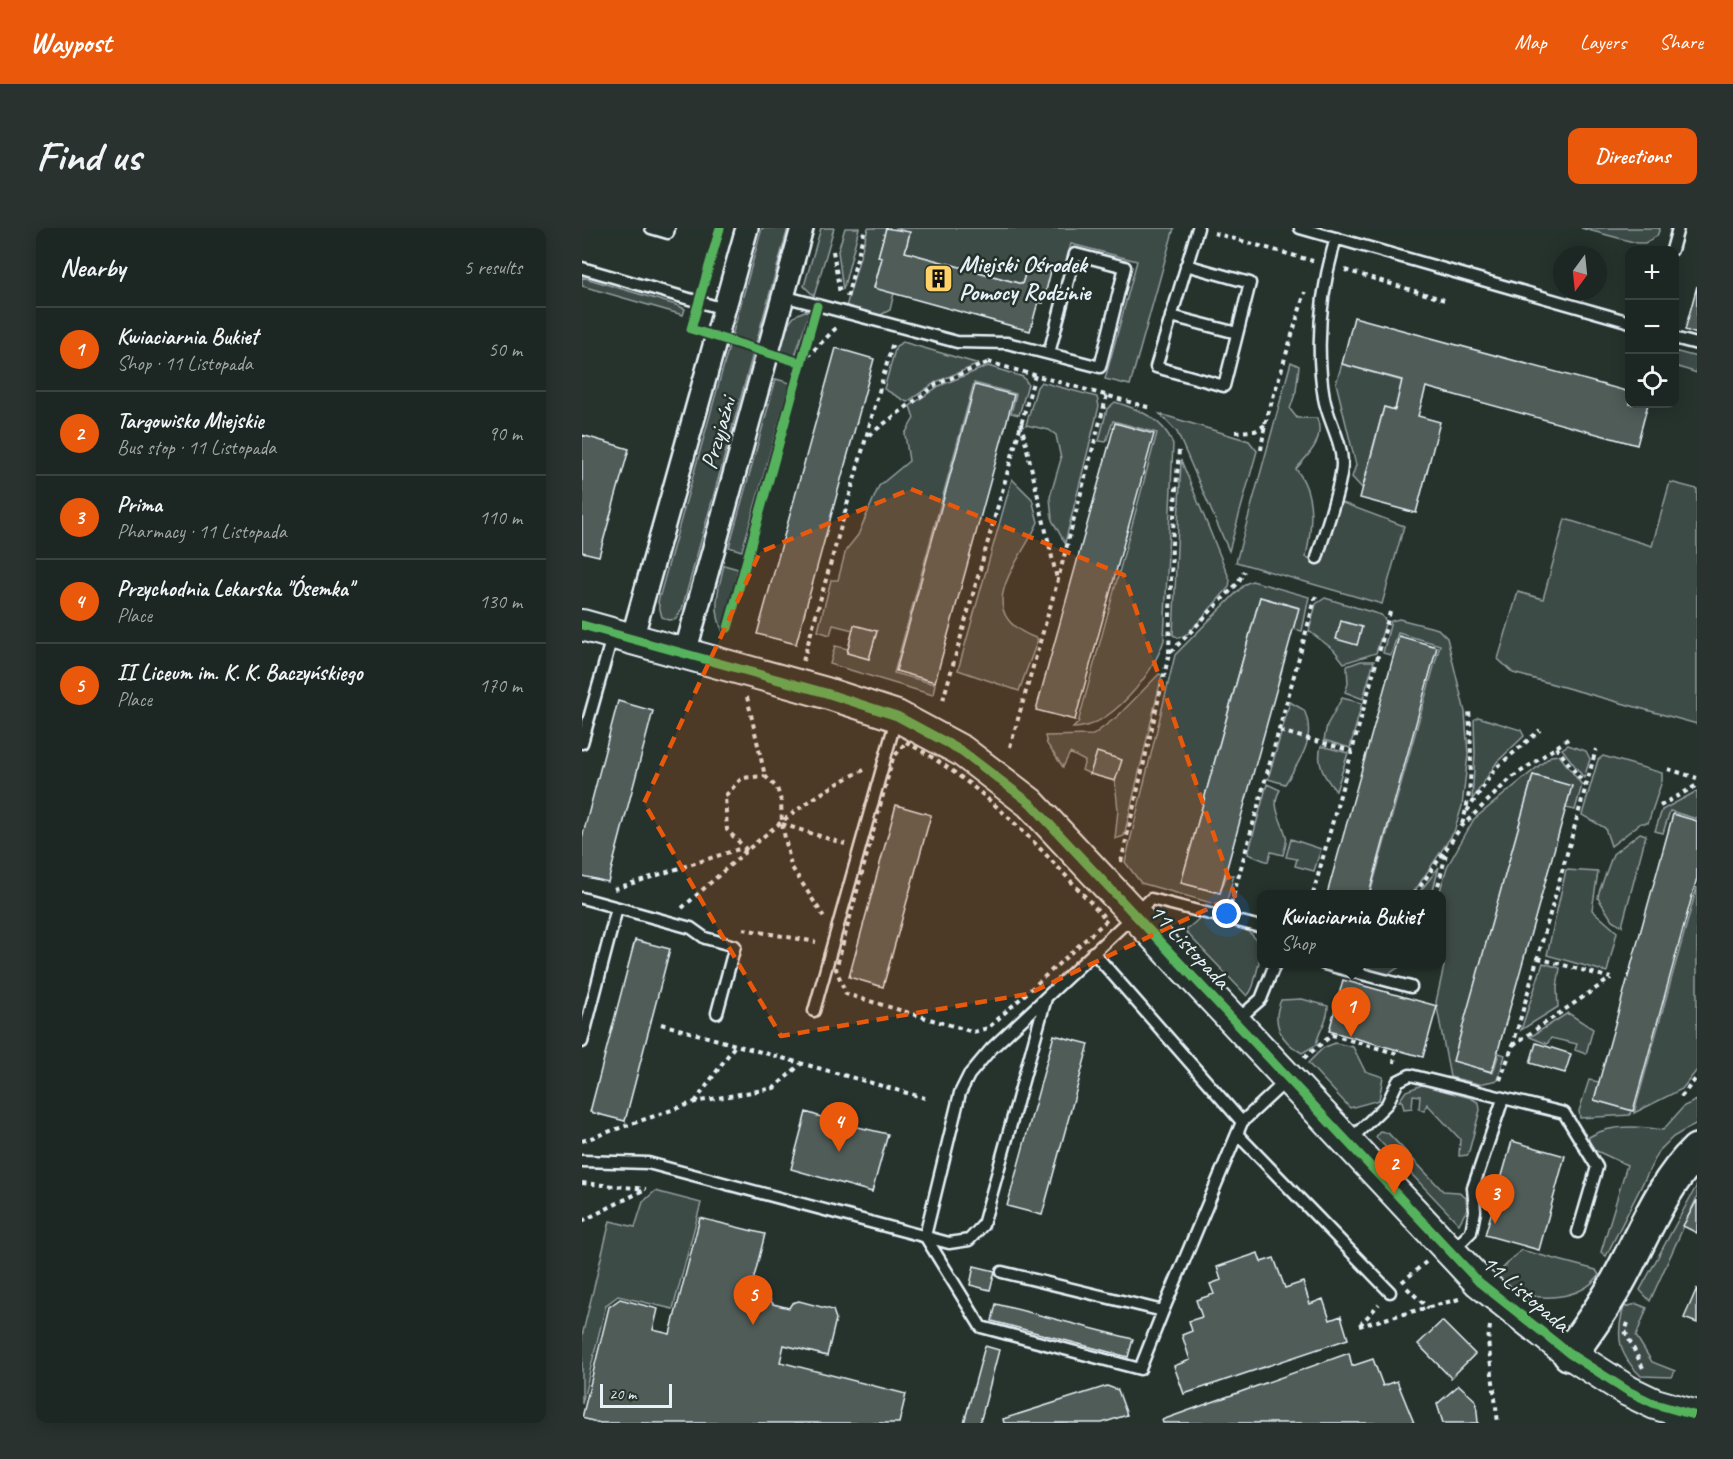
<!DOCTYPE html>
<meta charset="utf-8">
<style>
body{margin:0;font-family:Caveat,sans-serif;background:#29322f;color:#f1f3f6}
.controls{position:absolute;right:18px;top:18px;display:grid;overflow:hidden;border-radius:12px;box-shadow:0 3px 15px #0003}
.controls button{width:54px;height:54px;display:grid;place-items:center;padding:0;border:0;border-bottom:2px solid #3a4340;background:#1c2622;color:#f1f3f6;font:30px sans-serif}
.compass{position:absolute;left:971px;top:18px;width:54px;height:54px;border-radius:50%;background:#1c2622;box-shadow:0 3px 15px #0003;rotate:195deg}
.scale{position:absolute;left:18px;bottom:15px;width:72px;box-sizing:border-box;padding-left:6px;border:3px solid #e8f1f8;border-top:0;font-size:16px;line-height:21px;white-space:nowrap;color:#e8f1f8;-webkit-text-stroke:4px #26332d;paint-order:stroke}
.you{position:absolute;left:645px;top:686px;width:21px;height:21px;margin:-15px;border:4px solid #fff;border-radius:50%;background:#1a73e8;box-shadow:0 0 0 9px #1a73e833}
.badge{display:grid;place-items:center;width:39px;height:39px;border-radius:50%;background:#ea580c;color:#fff;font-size:20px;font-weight:700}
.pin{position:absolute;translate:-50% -50px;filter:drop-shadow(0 2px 3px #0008)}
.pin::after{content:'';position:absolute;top:32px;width:21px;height:18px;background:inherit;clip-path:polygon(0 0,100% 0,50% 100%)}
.popup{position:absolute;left:675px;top:662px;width:189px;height:78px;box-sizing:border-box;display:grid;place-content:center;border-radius:12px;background:#1c2622;filter:drop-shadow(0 2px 4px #0005);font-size:20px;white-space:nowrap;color:#a0a5a5}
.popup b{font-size:22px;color:#f1f3f6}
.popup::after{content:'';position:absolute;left:50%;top:100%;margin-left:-12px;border:12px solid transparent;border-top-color:#1c2622}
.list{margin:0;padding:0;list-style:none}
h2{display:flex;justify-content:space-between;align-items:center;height:78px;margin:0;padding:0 24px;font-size:26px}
h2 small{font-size:20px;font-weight:400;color:#a0a5a5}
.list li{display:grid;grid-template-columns:39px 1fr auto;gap:18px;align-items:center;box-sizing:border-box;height:84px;padding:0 24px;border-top:2px solid #3a4340}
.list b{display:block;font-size:22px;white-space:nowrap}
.list p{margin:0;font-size:20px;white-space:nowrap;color:#a0a5a5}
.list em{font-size:20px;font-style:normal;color:#a0a5a5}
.icon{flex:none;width:33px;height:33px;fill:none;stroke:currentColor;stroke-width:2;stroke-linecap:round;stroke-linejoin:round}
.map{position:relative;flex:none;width:1115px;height:1195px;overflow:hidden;border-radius:12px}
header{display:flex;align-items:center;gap:36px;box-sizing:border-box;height:84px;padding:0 30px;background:#ea580c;color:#fff}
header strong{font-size:28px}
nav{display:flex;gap:33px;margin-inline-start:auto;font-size:21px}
.intro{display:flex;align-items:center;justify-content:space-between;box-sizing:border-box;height:144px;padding:0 36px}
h1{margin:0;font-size:42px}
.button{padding:15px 27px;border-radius:12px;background:#ea580c;color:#fff;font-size:21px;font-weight:700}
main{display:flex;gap:36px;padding:0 36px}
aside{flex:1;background:#1c2622;border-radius:12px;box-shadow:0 3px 15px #0003}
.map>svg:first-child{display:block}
.green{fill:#3e4b47;stroke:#939ea0;stroke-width:1.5}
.building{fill:#505c59;stroke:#e8f1f8;stroke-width:1.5}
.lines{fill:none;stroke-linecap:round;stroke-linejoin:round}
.lane-casing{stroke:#e8f1f8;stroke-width:15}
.street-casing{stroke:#e8f1f8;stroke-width:26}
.secondary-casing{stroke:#e8f1f8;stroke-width:34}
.primary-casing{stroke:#e8f1f8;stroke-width:38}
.path{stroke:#e8f1f8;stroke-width:4;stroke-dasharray:4.5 4.5;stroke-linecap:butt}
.lane{stroke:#26332d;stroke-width:10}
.street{stroke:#26332d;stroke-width:21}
.secondary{stroke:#26332d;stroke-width:30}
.primary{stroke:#26332d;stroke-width:33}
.cycleway-casing{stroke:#26332d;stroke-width:13}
.cycleway{stroke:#56b35d;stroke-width:9}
.marked{fill:#e8590c;fill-opacity:0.2;stroke:#e8590c;stroke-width:4.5;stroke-dasharray:12 8;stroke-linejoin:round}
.labels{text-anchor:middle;stroke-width:5;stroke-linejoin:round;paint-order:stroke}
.poi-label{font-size:24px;font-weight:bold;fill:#e8f1f8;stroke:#26332d;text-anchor:start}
.street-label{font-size:24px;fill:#e8f1f8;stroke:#26332d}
</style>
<header>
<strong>Waypost</strong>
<nav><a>Map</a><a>Layers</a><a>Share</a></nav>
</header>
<div class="intro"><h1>Find us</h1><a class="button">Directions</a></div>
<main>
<aside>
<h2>Nearby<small>5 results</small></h2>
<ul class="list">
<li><span class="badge">1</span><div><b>Kwiaciarnia Bukiet</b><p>Shop · 11 Listopada</p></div><em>50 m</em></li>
<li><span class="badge">2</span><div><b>Targowisko Miejskie</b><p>Bus stop · 11 Listopada</p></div><em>90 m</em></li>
<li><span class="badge">3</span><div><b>Prima</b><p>Pharmacy · 11 Listopada</p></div><em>110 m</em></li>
<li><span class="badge">4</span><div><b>Przychodnia Lekarska &quot;Ósemka&quot;</b><p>Place</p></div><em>130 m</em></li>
<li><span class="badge">5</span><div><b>II Liceum im. K. K. Baczyńskiego</b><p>Place</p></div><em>170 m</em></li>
</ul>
</aside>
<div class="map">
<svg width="1115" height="1195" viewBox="0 0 1115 1195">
<rect width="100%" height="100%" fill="#26332d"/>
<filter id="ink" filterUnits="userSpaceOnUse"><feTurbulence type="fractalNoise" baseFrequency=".0167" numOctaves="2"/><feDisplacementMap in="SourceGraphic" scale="12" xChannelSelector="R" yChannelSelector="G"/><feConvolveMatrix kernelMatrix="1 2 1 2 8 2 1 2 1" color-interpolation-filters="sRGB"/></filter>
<g filter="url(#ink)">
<!-- green -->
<path class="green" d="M180,0H206L100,381L94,391L87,392L80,389L76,374Z
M239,0H252L232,68L222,58Z
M263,0H277L261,62L256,23Z
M286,0H304L296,29L300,30L292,59L312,65L308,82L295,89L264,79Z
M313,0H592L548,157L523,151L555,33L489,16L483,37L469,43L446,37L440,56L323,24L328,5Z
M999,0H1078L1075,8L1063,15H1055Z
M0,49L94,77L103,81L101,87L0,58Z
M228,82L213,128L198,124C203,104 205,85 228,82Z
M321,114L397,136L354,154L325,174L302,161L314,118Z
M1092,123L1115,129V145L1093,138Z
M709,134L717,138L714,163L708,181L715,190H735C743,212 727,226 714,241C734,266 730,299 724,329L737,334L755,281L761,275L822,298L800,376L654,334Z
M760,136L820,153L813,182L802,179L780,260L770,249L774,237L754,155Z
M406,138L441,149L446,156L437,187L429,185L434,166L392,155L312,445L353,456L351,467L248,436L253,418L266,421L265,425L287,431L295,403L271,402L251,397L248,407L236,403L249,352H256L264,322L276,307L297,258L327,233L323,206L332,190L328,178L357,158Z
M194,151L208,155L160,323L147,319Z
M459,154L515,169L517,178L483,315L470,292L468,269L479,231L474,207L467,202L444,197L455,159Z
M533,174C556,181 582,191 591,216L582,412C572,446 528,500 491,500L496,495L575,205L531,193L524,214L517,213L525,181Z
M578,186L667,213L675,223L647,323L595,204Z
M599,232L648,352L647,359L607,405L597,410L591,407Z
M430,251L450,271L456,294C438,336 385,385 456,411L437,463L376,442Z
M1088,254L1115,261V496L931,445L916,431L936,364L961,371L983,291L1070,318Z
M142,337L156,341L141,404C130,381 136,362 142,337Z
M670,353L727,369L720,403L711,401L716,379L678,369L599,655L638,665L645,647H652L645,672L633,676L559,655L543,634L593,427L663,356Z
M743,370L799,387L804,393L794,425L762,435L752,422L727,403L734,376Z
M817,391L856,401L865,410L883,484L886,527L880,578L872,604L834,661L830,666H788L858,417L816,405L809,427L801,425L809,393Z
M779,433H792L781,471L763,464L766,456L765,438Z
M577,446L580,447L542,608L533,611L536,582L533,553L539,532L508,546L500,542L503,533L488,525L481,539L465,516L463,508L511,507L536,488Z
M760,470L780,475L768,520L742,512L745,497Z
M708,474L722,482C735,511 718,532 703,556L686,551Z
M896,489L939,502L942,508L915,534L890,572L893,526L892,492Z
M986,517L1004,523L1008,531L1002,550L980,521Z
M739,518L766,525L754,563C742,549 734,536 739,518Z
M977,527L1000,557L993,582L984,580L989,558L951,547L872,832L911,845L917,825L923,827L916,852L897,856L868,849L854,774L862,738L852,736H859L857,666L865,639L892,591L969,528Z
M1021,528L1080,545V553L1066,595H1059L1029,618L1023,600L1000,587L1016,532Z
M685,556L698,562C688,578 700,592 704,608C706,613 702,622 701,627L689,624L686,634L666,626Z
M1115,563V591L1088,583L1081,605L1073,603L1080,582Z
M1058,605L1064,607L1040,698L1030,692L1016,670L1017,664L1031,626Z
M709,611L739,621L732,643L713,638L715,631L704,629Z
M857,639L850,666H836Z
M984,642L1016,644L1010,682L1035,704L1025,744L965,727Z
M1115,659V842L1100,861L1052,885Z
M619,689C653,699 688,698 675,743C672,753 672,761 665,768L603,703Z
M961,735L978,740L975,760L976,779L939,802Z
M775,736H822L805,747L772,739Z
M720,771L746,778C747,792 736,803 734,817L720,825C698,813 689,795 699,772Z
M986,785L1011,801L1004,826L993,822L995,816L969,810L965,816L948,809Z
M753,815L771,819L783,843L801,849L797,872L768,880L726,835L741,820Z
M1007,852L1017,854L1012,872L1049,882L1048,887L998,890L997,883Z
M840,857L889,870L897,875L898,882L886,927L877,928L878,911L845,876L842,883L837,881L838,868L831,867L830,880L822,881L820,873H817L824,863Z
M1115,872V895L1091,909L1077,923L1024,1028L1019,1024L1045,937L1006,919L1007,909C1027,896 1058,898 1081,902L1102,878Z
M798,903L806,905L861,963L876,964L884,970L885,981L877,996L794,909Z
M1115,957V969L1068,1073L1058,1062Z
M73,963L119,975L91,1081L36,1068L24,1077L0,1176V1108L28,993L53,999L61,974Z
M939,1022L1014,1042L1017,1047C999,1072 954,1075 929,1060C923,1057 919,1051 914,1047Z
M1055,1076L1065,1080L1054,1108L1070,1134L1093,1143L1090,1149L1059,1148C1037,1128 1033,1108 1042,1079Z"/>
<!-- building -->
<path class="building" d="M304,0L328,4L323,24L440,56L446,37L469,43L461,75L456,74L448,103L292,60L300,30L296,29Z
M1115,58V106L1103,102Z
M772,89L1048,164V176H1066L1055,217L844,159L836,188L858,194L834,285L778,270L802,179L813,182L820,152L760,136Z
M254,120L292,131L214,416L175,406Z
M393,157L432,167L353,454L314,443Z
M533,195L572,206L493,492L454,482Z
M0,207L47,221L17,328L0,324Z
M678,369L717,380L638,665L599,655Z
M759,393L780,399L775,417L754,411Z
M272,397L295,403L287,431L265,425Z
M817,408L855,419L787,666H745Z
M36,473L71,483L26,654L0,648V610Z
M515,524L540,532L533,553L508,546Z
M951,547L990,558L910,844L871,833Z
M314,577L349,587L301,759L267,749Z
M1091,586L1115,593V650L1051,883L1012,872Z
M53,712L88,721L43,893L8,884Z
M761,752L855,778L841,829L747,803Z
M472,807L507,816L460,987L425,978Z
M954,815L989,826L983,845L948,835Z
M224,884L251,893L252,888L265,891L263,896L306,906L290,964L209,941Z
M930,913L983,928L957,1022L903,1007Z
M1115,972V1005L1101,998Z
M118,990L183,1006L164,1081L173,1083L175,1065L182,1060L191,1076L207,1080L210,1075L217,1073L251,1082L254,1091L245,1128L202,1117L198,1134L324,1166L317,1195H18L0,1190L27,1079L38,1071L76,1081L71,1102L88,1106Z
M676,1025L679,1034L692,1030L703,1060L721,1054L728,1076L741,1071L748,1092L759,1088L766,1111L602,1166L592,1138L608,1132L600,1107L610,1103L607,1093L620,1089L614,1072L632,1066L628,1056L639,1052L635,1039Z
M392,1038L413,1043L408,1062L388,1057Z
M1115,1060V1095L1102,1090Z
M414,1076L551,1111L546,1129L410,1093Z
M860,1093L893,1126L869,1150L836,1116Z
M403,1118L417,1122L398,1195H382Z
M767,1125L770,1138L791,1131L801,1158L815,1153L832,1195H581L580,1192Z
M877,1157L894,1173L896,1195H861L855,1176Z
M525,1158L536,1162L545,1187L520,1195H422L421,1191Z"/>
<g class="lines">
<defs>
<path id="lane" d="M69,0L86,5L87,0
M718,0L1048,94
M1090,22L1096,0
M604,37L668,55L642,158L574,139L616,0
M0,40L142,81
M201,68L375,114L425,115L518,139L543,39L493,26L467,125
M589,88L655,105
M1092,110L1115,116
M735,330C741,308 760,257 760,236C760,213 746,192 742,170C733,116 739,61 754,10
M0,515L30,409
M0,670L109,700L123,710L153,718L135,785
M511,724L660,894L705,852
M742,736L829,759
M232,783L314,491
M654,793L679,771L693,736
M0,814L35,680
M655,906L808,1064
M767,913L805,876L816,853L828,847L982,885L1015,939L996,1004
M0,933L66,935L367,1015L387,1012L401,997L464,770
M871,1022L889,1004L893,983L891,960L921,871
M420,1044L581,1083L660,894
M581,1083L558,1141L399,1099L343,1008L378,865L387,847L409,821L569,671L679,699"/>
<path id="street" d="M50,411L165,0
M103,425L220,0"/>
<path id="secondary" d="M0,397L244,465L315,488L380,523L448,575L897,1054L988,1126L1046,1163L1073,1176L1115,1188"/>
<path id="primary" d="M988,1126C1004,1103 1022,1079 1036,1053C1060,1010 1079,957 1115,923"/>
</defs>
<!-- lane casing -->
<use href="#lane" class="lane-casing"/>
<!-- street casing -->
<use href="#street" class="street-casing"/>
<!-- secondary casing -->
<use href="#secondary" class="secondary-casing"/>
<!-- primary casing -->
<use href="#primary" class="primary-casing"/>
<!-- path -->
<path class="path" d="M632,5L731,33
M251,23L258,66
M763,42L866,73
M265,69L283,0
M406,134L569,180
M219,135L255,99
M439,195L475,351
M653,204L673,203L683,197
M287,207L355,156L407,134
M679,222L683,196L723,64
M587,425L590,316L597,221
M221,433L311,114
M165,469L183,548L195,560L199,573L200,596L209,638L242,689
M361,472L453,147
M698,503L770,523
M324,514C407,559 461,624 525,692L406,800L391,804L264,766L254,741L311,530Z
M428,519L475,355L525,167
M1086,541L1115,550
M1004,558L1014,521
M1078,578L1115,557
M885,583L914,540L958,502
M200,596L263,616
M880,596C892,560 889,518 887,481
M165,622L145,602L143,568L160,550L183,548
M539,634L587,426L656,355L662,343
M32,661L157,621L165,623
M731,666L808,384
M833,666L879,599L928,551L986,511
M854,666L865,622
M649,676L735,364
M100,680C156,631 214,573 282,542
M161,701L234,714
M956,730L1029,750
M79,796L343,870
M931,817L1029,750
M722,830L750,807L813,825L812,835
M918,852L931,817L1004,558L974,519
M1099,869L1115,849
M113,874L154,816
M0,913L113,874L192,860L219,836
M0,955L64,961
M0,993L64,961
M820,1054L844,1034
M825,1060L846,1080
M1046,1095L1043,1103L1061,1140
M778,1097L797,1076
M777,1098L877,1071
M908,1098L906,1113L916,1195"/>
<!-- lane -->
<use href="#lane" class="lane"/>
<!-- street -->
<use href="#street" class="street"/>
<!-- secondary -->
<use href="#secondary" class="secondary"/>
<!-- primary -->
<use href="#primary" class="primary"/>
<defs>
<path id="cycleway" d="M138,0L109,101L219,135
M0,397L244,465L315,488L380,523L448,575L897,1054L988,1126L1046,1163L1073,1176L1115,1188
M146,400L235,78"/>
</defs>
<!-- cycleway casing -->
<use href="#cycleway" class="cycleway-casing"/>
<!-- cycleway -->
<use href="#cycleway" class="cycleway"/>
</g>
</g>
<!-- marked area -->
<path class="marked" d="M329,261L542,347L653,668L446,766L199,808L62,575L178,324Z"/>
<!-- icons -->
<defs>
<symbol id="building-square" viewBox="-11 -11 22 22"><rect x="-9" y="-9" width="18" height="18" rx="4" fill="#ffd166" stroke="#26332d"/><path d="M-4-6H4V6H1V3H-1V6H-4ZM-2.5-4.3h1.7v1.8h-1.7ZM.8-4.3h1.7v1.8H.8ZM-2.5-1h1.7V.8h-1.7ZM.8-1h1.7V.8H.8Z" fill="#111"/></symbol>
</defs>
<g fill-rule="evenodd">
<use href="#building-square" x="340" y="34" width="33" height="33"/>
</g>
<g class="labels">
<!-- poi labels -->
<g class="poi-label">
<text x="377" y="44">Miejski Ośrodek<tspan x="377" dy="28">Pomocy Rodzinie</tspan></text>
</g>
<!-- street labels -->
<g class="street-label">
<text transform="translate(136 205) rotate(-74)" y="8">Przyjaźni</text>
<text transform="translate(608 718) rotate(47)" y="8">11 Listopada</text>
<text transform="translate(944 1065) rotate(40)" y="8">11 Listopada</text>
</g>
</g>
</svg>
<div class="controls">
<button>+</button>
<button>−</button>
<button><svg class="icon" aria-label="locate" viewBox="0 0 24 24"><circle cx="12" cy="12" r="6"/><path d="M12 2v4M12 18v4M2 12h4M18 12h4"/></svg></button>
</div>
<svg class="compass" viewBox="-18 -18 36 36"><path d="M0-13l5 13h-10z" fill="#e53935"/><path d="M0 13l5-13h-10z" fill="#a0a5a5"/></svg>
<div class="scale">20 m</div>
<div class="you"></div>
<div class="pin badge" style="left:769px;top:809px">1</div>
<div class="popup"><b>Kwiaciarnia Bukiet</b>Shop</div>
<div class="pin badge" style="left:812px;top:966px">2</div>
<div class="pin badge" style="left:913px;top:996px">3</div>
<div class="pin badge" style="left:257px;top:924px">4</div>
<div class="pin badge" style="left:171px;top:1097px">5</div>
</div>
</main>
